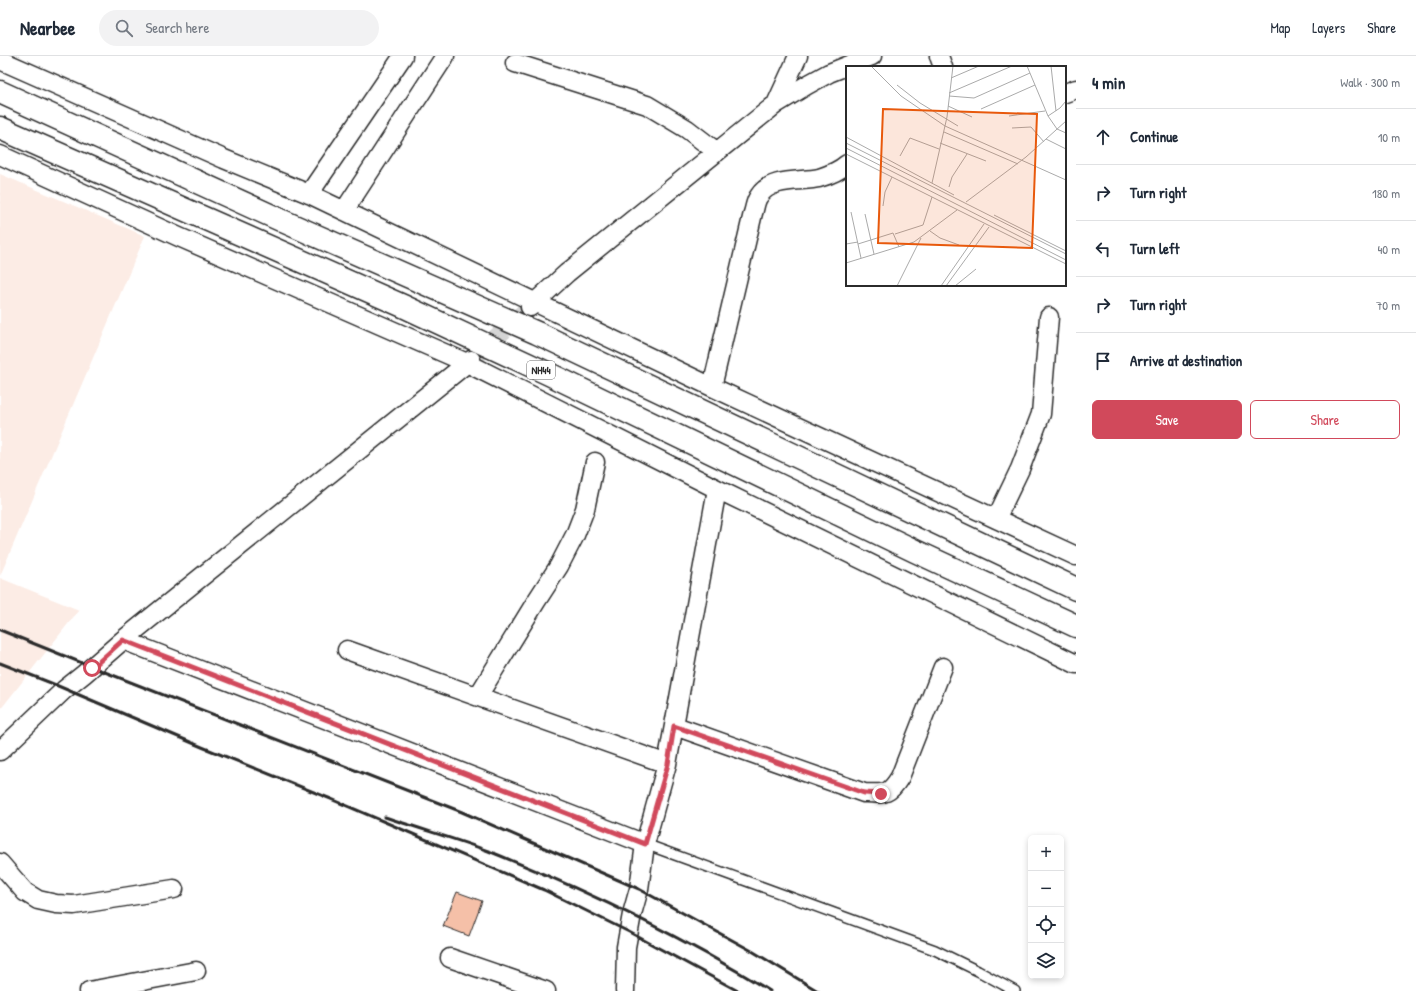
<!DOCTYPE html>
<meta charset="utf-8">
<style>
body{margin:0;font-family:"Patrick Hand",sans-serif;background:#f2f2f3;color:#1f2937}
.controls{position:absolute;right:12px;bottom:12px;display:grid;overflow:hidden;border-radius:6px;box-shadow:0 2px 6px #0003}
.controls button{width:36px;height:36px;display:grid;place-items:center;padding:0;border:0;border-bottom:1px solid #e0e1e3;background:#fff;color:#1f2937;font:20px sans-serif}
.stop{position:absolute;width:12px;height:12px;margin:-9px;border:3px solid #d1495b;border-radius:50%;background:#fff}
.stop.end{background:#d1495b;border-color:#fff;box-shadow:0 1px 4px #0008}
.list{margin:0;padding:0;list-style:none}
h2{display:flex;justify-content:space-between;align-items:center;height:52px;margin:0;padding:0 16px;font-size:17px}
h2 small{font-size:13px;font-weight:400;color:#747a83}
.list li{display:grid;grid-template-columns:26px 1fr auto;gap:12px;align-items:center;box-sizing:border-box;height:56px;padding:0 16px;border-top:1px solid #e0e1e3}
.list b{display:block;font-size:15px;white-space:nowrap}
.list em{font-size:13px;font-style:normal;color:#747a83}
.actions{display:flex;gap:8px;padding:12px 16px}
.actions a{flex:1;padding:9px 0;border:1px solid #d1495b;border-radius:6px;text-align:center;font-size:14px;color:#d1495b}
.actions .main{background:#d1495b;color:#fff}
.icon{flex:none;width:22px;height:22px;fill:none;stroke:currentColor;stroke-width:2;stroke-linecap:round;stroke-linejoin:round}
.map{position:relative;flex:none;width:1076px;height:935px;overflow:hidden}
header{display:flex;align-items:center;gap:24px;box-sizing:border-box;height:56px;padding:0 20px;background:#fff;border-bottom:1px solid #e0e1e3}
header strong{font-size:19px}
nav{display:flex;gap:22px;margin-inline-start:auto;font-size:14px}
.search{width:280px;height:36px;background:#f2f2f3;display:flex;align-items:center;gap:10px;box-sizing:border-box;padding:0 14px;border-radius:22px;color:#747a83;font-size:15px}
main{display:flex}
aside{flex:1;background:#fff}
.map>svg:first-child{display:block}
.built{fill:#fcece5}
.building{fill:#f5c0a8;stroke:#2b2b2b}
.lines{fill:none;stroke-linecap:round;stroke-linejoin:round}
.minor-tunnel{stroke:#d5d5d5;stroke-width:18;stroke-dasharray:18 9;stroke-linecap:butt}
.service-casing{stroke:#2b2b2b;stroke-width:12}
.minor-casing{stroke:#2b2b2b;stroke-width:21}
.trunk-casing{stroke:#2b2b2b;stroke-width:25}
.service{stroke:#fff;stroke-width:9}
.minor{stroke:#fff;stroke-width:18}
.trunk{stroke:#fff;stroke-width:22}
.rail{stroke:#2b2b2b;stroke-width:3}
.route{stroke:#d1495b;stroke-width:5}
.labels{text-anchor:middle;stroke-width:3;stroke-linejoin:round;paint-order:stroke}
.shield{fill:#fff;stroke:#6b6b6b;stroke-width:1}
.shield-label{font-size:11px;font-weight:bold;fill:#2b2b2b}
.inset-road{fill:none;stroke:#aaa;stroke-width:1}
.view{fill:#e8590c;fill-opacity:0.15;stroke:#e8590c;stroke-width:2}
.inset-edge{fill:none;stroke:#2b2b2b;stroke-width:2}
</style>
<header>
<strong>Nearbee</strong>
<div class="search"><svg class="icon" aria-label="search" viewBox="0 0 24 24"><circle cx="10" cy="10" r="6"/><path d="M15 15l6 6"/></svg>Search here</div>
<nav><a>Map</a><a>Layers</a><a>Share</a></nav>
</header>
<main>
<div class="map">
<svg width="1076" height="935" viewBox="0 0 1076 935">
<rect width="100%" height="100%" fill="#fff"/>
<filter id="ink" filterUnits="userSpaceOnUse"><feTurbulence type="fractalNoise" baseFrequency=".025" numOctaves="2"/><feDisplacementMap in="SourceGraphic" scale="8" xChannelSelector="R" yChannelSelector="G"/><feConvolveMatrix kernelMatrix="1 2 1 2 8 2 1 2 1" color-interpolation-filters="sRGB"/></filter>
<g filter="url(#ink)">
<!-- built -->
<path class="built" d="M0,118L145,180L0,520Z
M0,522L79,554L0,654Z"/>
<!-- building -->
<path class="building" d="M457,836L482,845L469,880L443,870Z"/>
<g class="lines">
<!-- minor-tunnel -->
<path class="minor-tunnel" d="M471,304L530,251"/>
<defs>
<path id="service" d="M645,788L935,894L978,915L1015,935"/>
<path id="minor" d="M939,0L943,11
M0,4L224,103L309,138L712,331L1076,500
M515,7L647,49L687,73L717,96
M1065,37L1076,33
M776,48L798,0
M0,99L179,181L467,307L717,433L1076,608
M309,138L403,0
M344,155L445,0
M530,251L567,217L776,48L807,29L829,17L872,0
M712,331L753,157C755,152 755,145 759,140C771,121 801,126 819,122C829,119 839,115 847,108
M996,463L1020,413L1041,358L1049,261
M123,584L645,788
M347,594L667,708
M478,640L537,544L559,510L575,479L585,453L595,406
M675,670L864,737C885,738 889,739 900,721L943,611
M0,695L64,634L84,618L123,584L471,304
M0,807L25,836L38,844L56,848L74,849L174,833
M450,902L546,935
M89,935L196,915
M625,935L626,891L632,858L639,833L645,788L667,708L717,433"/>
<path id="trunk" d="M0,36L285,166L537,277L1076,533
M0,72L403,250L549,318L915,495L1076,570"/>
</defs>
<!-- service casing -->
<use href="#service" class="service-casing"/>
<!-- minor casing -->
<use href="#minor" class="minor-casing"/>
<!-- trunk casing -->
<use href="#trunk" class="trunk-casing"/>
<!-- service -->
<use href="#service" class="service"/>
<!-- minor -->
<use href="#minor" class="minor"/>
<!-- trunk -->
<use href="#trunk" class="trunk"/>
<!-- rail -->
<path class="rail" d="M0,574L92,611L462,756L639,833L752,895L818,935
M0,607L51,627L202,691L331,743L544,834L629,876L738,935
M385,761C420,773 456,783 491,796C588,835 681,880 770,935"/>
</g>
</g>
<g class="lines" filter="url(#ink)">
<!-- route -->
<path class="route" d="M92,612L123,584L645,788L668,708L674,670L864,737L881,738"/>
</g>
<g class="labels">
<!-- shield labels -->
<rect class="shield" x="527" y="305" width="28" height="18" rx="3"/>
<g class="shield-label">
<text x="541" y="318">NH44</text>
</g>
</g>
<!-- overview -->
<g transform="translate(846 10)">
<rect width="220" height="220" fill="#fff"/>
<path class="inset-road" d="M25,0L55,30L99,60L220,114M181,0L202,50L211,63L220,67M205,0L210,45M105,12L133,0M51,19L74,37L112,60M103,27L166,0M103,30L128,32L184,7M102,40L126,51M135,43L189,19M163,50L199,45M202,50L214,42L220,35M166,62L185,61L198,76M98,66L172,98M0,71L108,129M200,73L220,83M0,77L220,188M94,77L140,95M0,82L220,194M0,88L220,198M54,90L64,72L93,83M86,117L101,51L107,0M103,121L106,111L121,88M120,136L180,91L220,55M37,140L39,126L46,111M5,146L15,192M19,148L28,188M148,149L220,185M84,165L94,172L113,179M49,168L77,159L86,131M0,178L12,176M12,178L47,167L53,181M0,197L68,176L111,144M4,220H48M51,220L75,172M95,220L138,158M100,220L143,161M109,220L130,203"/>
<path class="view" d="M37,43L191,48L186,182L32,177Z"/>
<rect width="220" height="220" class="inset-edge"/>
</g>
</svg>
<div class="controls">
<button>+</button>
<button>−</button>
<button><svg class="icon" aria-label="locate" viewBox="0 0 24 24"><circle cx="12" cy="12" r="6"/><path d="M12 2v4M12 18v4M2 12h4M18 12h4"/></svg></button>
<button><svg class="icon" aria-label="layers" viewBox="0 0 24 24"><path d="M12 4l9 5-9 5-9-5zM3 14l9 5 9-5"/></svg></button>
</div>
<div class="stop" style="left:92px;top:612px"></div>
<div class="stop end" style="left:881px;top:738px"></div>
</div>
<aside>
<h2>4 min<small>Walk · 300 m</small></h2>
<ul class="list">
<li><svg class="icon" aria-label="ahead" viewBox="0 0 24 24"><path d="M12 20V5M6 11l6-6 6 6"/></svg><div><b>Continue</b></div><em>10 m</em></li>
<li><svg class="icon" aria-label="right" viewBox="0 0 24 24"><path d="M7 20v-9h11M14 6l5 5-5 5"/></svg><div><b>Turn right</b></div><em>180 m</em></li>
<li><svg class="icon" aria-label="left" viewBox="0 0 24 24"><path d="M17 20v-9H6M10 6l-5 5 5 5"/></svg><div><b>Turn left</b></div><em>40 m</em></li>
<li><svg class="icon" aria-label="right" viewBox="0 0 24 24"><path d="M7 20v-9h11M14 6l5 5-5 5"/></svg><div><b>Turn right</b></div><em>70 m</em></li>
<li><svg class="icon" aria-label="arrive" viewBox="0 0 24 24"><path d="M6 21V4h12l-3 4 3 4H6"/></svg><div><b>Arrive at destination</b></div></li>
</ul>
<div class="actions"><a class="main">Save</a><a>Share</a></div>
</aside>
</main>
